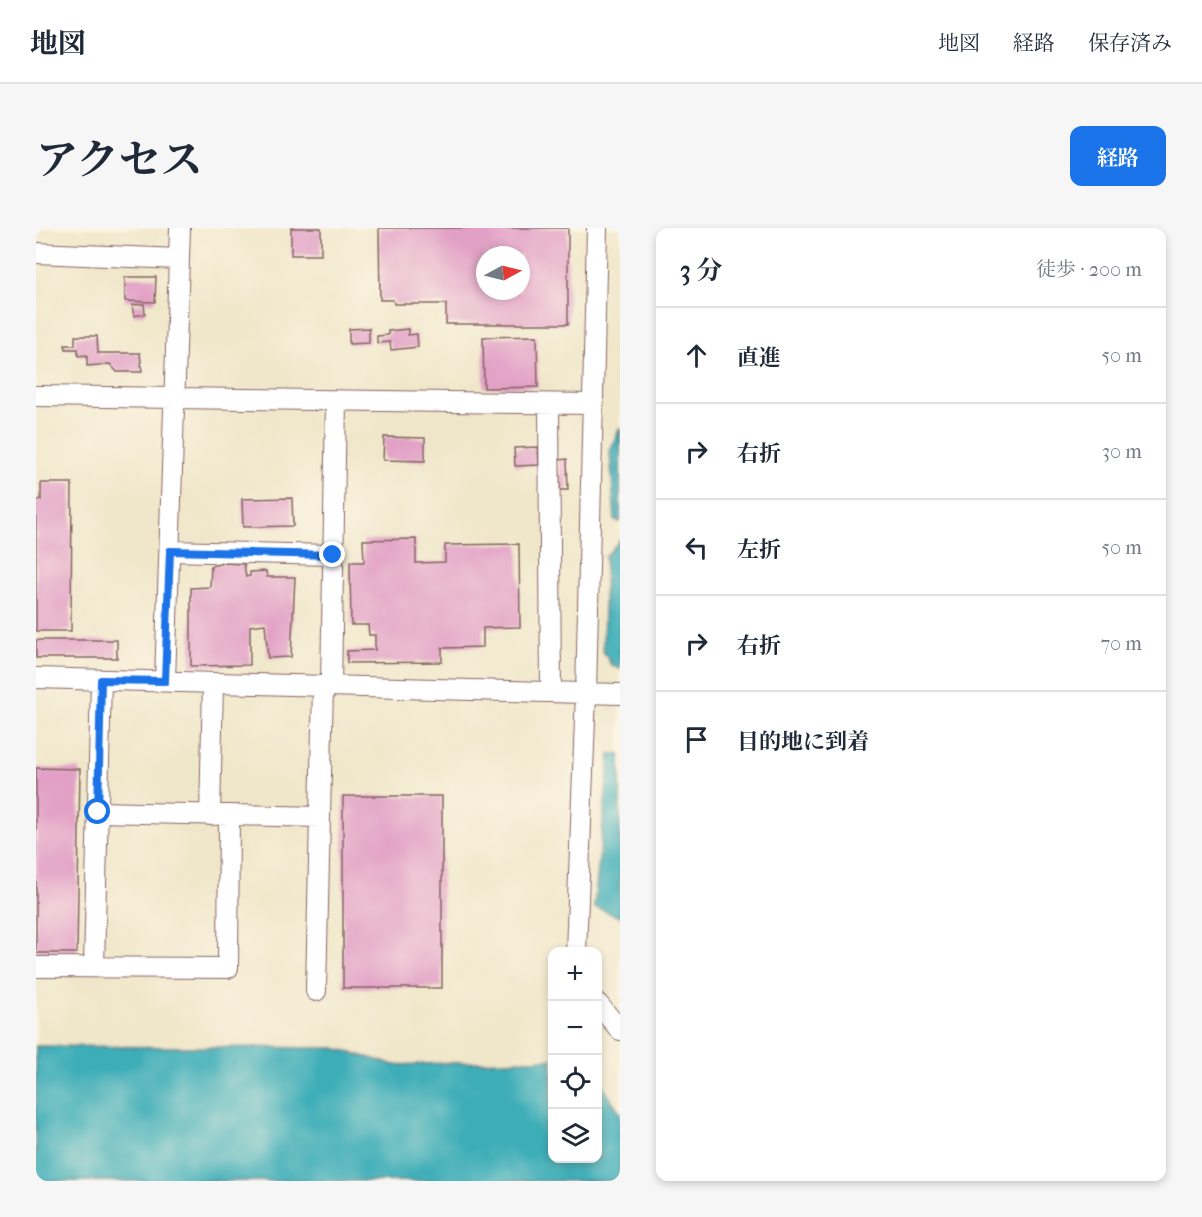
<!DOCTYPE html>
<html lang="ja">
<meta charset="utf-8">
<style>
body{margin:0;font-family:"IM FELL French Canon","Noto Serif JP",serif;background:#f6f6f7;color:#1f2937}
.controls{position:absolute;right:18px;bottom:18px;display:grid;overflow:hidden;border-radius:12px;box-shadow:0 3px 9px #0003}
.controls button{width:54px;height:54px;display:grid;place-items:center;padding:0;border:0;border-bottom:2px solid #e0e1e3;background:#fff;color:#1f2937;font:30px sans-serif}
.compass{position:absolute;left:440px;top:18px;width:54px;height:54px;border-radius:50%;background:#fff;box-shadow:0 3px 9px #0003;rotate:83deg}
.stop{position:absolute;width:18px;height:18px;margin:-14px;border:4px solid #1a73e8;border-radius:50%;background:#fff}
.stop.end{background:#1a73e8;border-color:#fff;box-shadow:0 2px 6px #0008}
.list{margin:0;padding:0;list-style:none}
h2{display:flex;justify-content:space-between;align-items:center;height:78px;margin:0;padding:0 24px;font-size:26px}
h2 small{font-size:20px;font-weight:400;color:#747a83}
.list li{display:grid;grid-template-columns:39px 1fr auto;gap:18px;align-items:center;box-sizing:border-box;height:96px;padding:0 24px;border-top:2px solid #e0e1e3}
.list b{display:block;font-size:22px;white-space:nowrap}
.list em{font-size:20px;font-style:normal;color:#747a83}
.icon{flex:none;width:33px;height:33px;fill:none;stroke:currentColor;stroke-width:2;stroke-linecap:round;stroke-linejoin:round}
.map{position:relative;flex:none;width:584px;height:953px;overflow:hidden;border-radius:12px}
header{display:flex;align-items:center;gap:36px;box-sizing:border-box;height:84px;padding:0 30px;background:#fff;border-bottom:2px solid #e0e1e3}
header strong{font-size:28px}
nav{display:flex;gap:33px;margin-inline-start:auto;font-size:21px}
.intro{display:flex;align-items:center;justify-content:space-between;box-sizing:border-box;height:144px;padding:0 36px}
h1{margin:0;font-size:42px}
.button{padding:15px 27px;border-radius:12px;background:#1a73e8;color:#fff;font-size:21px;font-weight:700}
main{display:flex;gap:36px;padding:0 36px}
aside{flex:1;background:#fff;border-radius:12px;box-shadow:0 3px 9px #0003}
.map>svg:first-child{display:block}
.water{fill:#3dadb8;stroke:#446672;stroke-width:1.5}
.building{fill:#e2a0c6;fill-rule:evenodd}
.lines{fill:none;stroke-linecap:round;stroke-linejoin:round}
.minor-casing{stroke:#846563;stroke-width:22}
.minor{stroke:#fff;stroke-width:20}
.route{stroke:#1a73e8;stroke-width:8}
</style>
<header>
<strong>地図</strong>
<nav><a>地図</a><a>経路</a><a>保存済み</a></nav>
</header>
<div class="intro"><h1>アクセス</h1><a class="button">経路</a></div>
<main>
<div class="map">
<svg width="584" height="953" viewBox="0 0 584 953">
<rect width="100%" height="100%" fill="#fcf5e5"/>
<filter id="ink" filterUnits="userSpaceOnUse"><feTurbulence type="fractalNoise" baseFrequency=".0167" numOctaves="2"/><feDisplacementMap in="SourceGraphic" scale="12" xChannelSelector="R" yChannelSelector="G"/><feConvolveMatrix kernelMatrix="1 2 1 2 8 2 1 2 1" color-interpolation-filters="sRGB"/></filter>
<filter id="wash" filterUnits="userSpaceOnUse"><feTurbulence type="fractalNoise" baseFrequency=".008" numOctaves="4" result="noise"/><feDisplacementMap in="SourceGraphic" scale="24" xChannelSelector="R" yChannelSelector="G"/><feGaussianBlur stdDeviation="1.35" result="paint"/><feColorMatrix in="noise" values="0 0 0 0 0 0 0 0 0 0 0 0 0 0 0 0 0 1.4 0 .05"/><feComposite in="paint" operator="in"/></filter>
<g filter="url(#wash)">
<rect width="100%" height="100%" fill="#f0e7ca"/>
<!-- water -->
<path class="water" d="M584,199V294L579,293L574,223Z
M584,312V441L576,438L567,423L569,329Z
M574,526H584V689L558,679Z
M0,818L299,820L359,837L516,831V930H562V851L584,885V953H0Z"/>
<g id="blocks">
<!-- building -->
<path class="building" d="M255,0H285V27H255Z
M343,0H532V96H410V76H358L357,72H344ZM449,27H485V63H449Z
M89,49H120L119,74L89,73Z
M108,76L109,86L98,88L96,77Z
M333,100V115L313,116V101Z
M372,101V107L381,106L382,119L355,122L354,114L341,115V108L352,107V103Z
M39,108H61L62,125H104L106,144H81L74,136L51,138V127L42,128V121H30L29,117H39Z
M501,108L502,159L448,160L447,109Z
M348,209L389,210V233L347,232Z
M502,219L503,237L479,238L478,220Z
M531,231L532,262H524L523,232Z
M5,255H36L35,403H0V272H5Z
M256,270L257,298L207,299L206,271Z
M380,311V335L409,334V317L483,316L484,399L447,400V419L406,420V434L311,435V423L339,422V407H333L332,397H315L314,334H328L327,312Z
M188,335L208,336L210,349L214,348V344L230,343L231,349H259L255,429L232,430L229,396L214,398V437L155,438V360L174,359L175,338Z
M0,412H81V430H0Z
M0,540L44,541L41,725H0Z
M307,568H406V760H307Z"/>
</g>
</g>
<g filter="url(#ink)">
<use href="#blocks" fill-opacity="0" stroke="#846563" stroke-width="1.5"/>
<g class="lines">
<defs>
<path id="minor" d="M0,25L143,31
M0,168L557,176
M513,176L515,464
M134,323L297,327
M0,450L584,466
M129,453L144,0
M295,458L300,173
M62,584L284,589
M174,587L177,455
M540,724L550,465L561,0
M0,739L192,740L193,587
M58,739L65,452
M280,763L287,458
M562,776L584,802"/>
</defs>
<!-- minor casing -->
<use href="#minor" class="minor-casing"/>
<!-- minor -->
<use href="#minor" class="minor"/>
</g>
</g>
<g class="lines" filter="url(#ink)">
<!-- route -->
<path class="route" d="M62,584L65,452L129,453L134,323L297,327"/>
</g>
</svg>
<div class="controls">
<button>+</button>
<button>−</button>
<button><svg class="icon" aria-label="locate" viewBox="0 0 24 24"><circle cx="12" cy="12" r="6"/><path d="M12 2v4M12 18v4M2 12h4M18 12h4"/></svg></button>
<button><svg class="icon" aria-label="layers" viewBox="0 0 24 24"><path d="M12 4l9 5-9 5-9-5zM3 14l9 5 9-5"/></svg></button>
</div>
<svg class="compass" viewBox="-18 -18 36 36"><path d="M0-13l5 13h-10z" fill="#e53935"/><path d="M0 13l5-13h-10z" fill="#747a83"/></svg>
<div class="stop" style="left:62px;top:584px"></div>
<div class="stop end" style="left:297px;top:327px"></div>
</div>
<aside>
<h2>3 分<small>徒歩 · 200 m</small></h2>
<ul class="list">
<li><svg class="icon" aria-label="ahead" viewBox="0 0 24 24"><path d="M12 20V5M6 11l6-6 6 6"/></svg><div><b>直進</b></div><em>50 m</em></li>
<li><svg class="icon" aria-label="right" viewBox="0 0 24 24"><path d="M7 20v-9h11M14 6l5 5-5 5"/></svg><div><b>右折</b></div><em>30 m</em></li>
<li><svg class="icon" aria-label="left" viewBox="0 0 24 24"><path d="M17 20v-9H6M10 6l-5 5 5 5"/></svg><div><b>左折</b></div><em>50 m</em></li>
<li><svg class="icon" aria-label="right" viewBox="0 0 24 24"><path d="M7 20v-9h11M14 6l5 5-5 5"/></svg><div><b>右折</b></div><em>70 m</em></li>
<li><svg class="icon" aria-label="arrive" viewBox="0 0 24 24"><path d="M6 21V4h12l-3 4 3 4H6"/></svg><div><b>目的地に到着</b></div></li>
</ul>
</aside>
</main>
